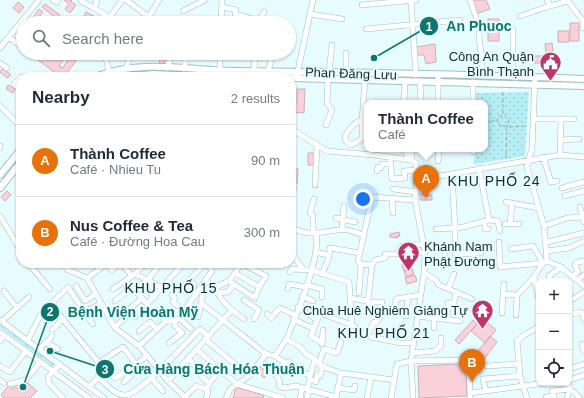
<!DOCTYPE html>
<meta charset="utf-8">
<style>
body{margin:0;font-family:Helvetica,sans-serif;background:#f2f2f3;color:#1f2937}
.controls{position:absolute;right:12px;bottom:12px;display:grid;overflow:hidden;border-radius:8px;box-shadow:0 1px 3px #0004}
.controls button{width:36px;height:36px;display:grid;place-items:center;padding:0;border:0;border-bottom:1px solid #e0e1e3;background:#fff;color:#1f2937;font:20px sans-serif}
.you{position:absolute;left:363px;top:199px;width:14px;height:14px;margin:-10px;border:3px solid #fff;border-radius:50%;background:#1a73e8;box-shadow:0 0 0 6px #1a73e833}
.badge{display:grid;place-items:center;width:26px;height:26px;border-radius:50%;background:#0b8043;color:#fff;font-size:13px;font-weight:700}
.pin{position:absolute;translate:-50% -33px;filter:drop-shadow(0 1px 2px #0008)}
.pin::after{content:'';position:absolute;top:21px;width:14px;height:12px;background:inherit;clip-path:polygon(0 0,100% 0,50% 100%)}
.popup{position:absolute;left:364px;top:100px;width:124px;height:52px;box-sizing:border-box;display:grid;place-content:center;border-radius:8px;background:#fff;filter:drop-shadow(0 1px 3px #0005);font-size:13px;white-space:nowrap;color:#747a83}
.popup b{font-size:15px;color:#1f2937}
.popup::after{content:'';position:absolute;left:50%;top:100%;margin-left:-8px;border:8px solid transparent;border-top-color:#fff}
.list{margin:0;padding:0;list-style:none}
h2{display:flex;justify-content:space-between;align-items:center;height:52px;margin:0;padding:0 16px;font-size:17px}
h2 small{font-size:13px;font-weight:400;color:#747a83}
.list li{display:grid;grid-template-columns:26px 1fr auto;gap:12px;align-items:center;box-sizing:border-box;height:72px;padding:0 16px;border-top:1px solid #e0e1e3}
.list b{display:block;font-size:15px;white-space:nowrap}
.list p{margin:0;font-size:13px;white-space:nowrap;color:#747a83}
.list em{font-size:13px;font-style:normal;color:#747a83}
.icon{flex:none;width:22px;height:22px;fill:none;stroke:currentColor;stroke-width:2;stroke-linecap:round;stroke-linejoin:round}
.map{position:relative;flex:none;width:584px;height:398px;overflow:hidden}
.search{position:absolute;background:#fff;box-shadow:0 1px 3px #0004;left:16px;top:16px;width:280px;height:44px;display:flex;align-items:center;gap:10px;box-sizing:border-box;padding:0 14px;border-radius:22px;color:#747a83;font-size:15px}
.panel{position:absolute;background:#fff;box-shadow:0 1px 3px #0004;left:16px;top:72px;width:280px;height:196px;border-radius:16px}
.map>svg:first-child{display:block}
.grass{fill:url(#grass-tufts)}
.park{fill:url(#park-dots)}
.building{fill:#fad0d9;stroke:#cfaeb5}
.lines{fill:none;stroke-linecap:round;stroke-linejoin:round}
.minor-casing{stroke:#9dc1c6;stroke-width:6}
.major-casing{stroke:#9dc1c6;stroke-width:8}
.path{stroke:#99acaf;stroke-width:1;stroke-dasharray:4 2;stroke-linecap:butt}
.minor{stroke:#fff;stroke-width:5}
.major{stroke:#fff;stroke-width:6}
.labels{text-anchor:middle;stroke-width:4;stroke-linejoin:round;paint-order:stroke}
.poi-label{font-size:13px;fill:#1a282a;stroke:#e6fcff;text-anchor:end}
.street-label{font-size:13px;fill:#1a282a;stroke:#e6fcff}
.neighbourhood-label{font-size:14px;letter-spacing:1px;fill:#1a282a;stroke:#e6fcff}
.leader{fill:none;stroke:#0f766e;stroke-width:1.5}
.callout-dot{fill:#0f766e;stroke:#e6fcff;stroke-width:1.5}
.mark-label{font-size:12px;text-anchor:middle;font-weight:bold;fill:#fff}
.callout-label{font-size:14px;text-anchor:middle;font-weight:bold;fill:#0f766e;stroke:#e6fcff;stroke-width:4;stroke-linejoin:round;paint-order:stroke}
</style>
<div class="map">
<svg width="584" height="398" viewBox="0 0 584 398">
<defs>
<pattern id="grass-tufts" width="24" height="20" patternUnits="userSpaceOnUse"><rect width="24" height="20" fill="#b6eef6"/><path d="M3 7l-1-3M5 7V3M7 7l1-3M15 17l-1-3M17 17v-4M19 17l1-3" fill="none" stroke="#9cccd3"/></pattern>
<pattern id="park-dots" width="8" height="8" patternUnits="userSpaceOnUse"><rect width="8" height="8" fill="#b6eef6"/><path d="M2 2h.1M6 6h.1" fill="none" stroke="#9cccd3" stroke-width="1.8" stroke-linecap="round"/></pattern>
</defs>
<rect width="100%" height="100%" fill="#e6fcff"/>
<!-- grass -->
<path class="grass" d="M0,321L55,364L54,365L52,366L0,327Z"/>
<!-- park -->
<path class="park" d="M529,92L525,156L474,164L475,149H485V103H476V93Z"/>
<!-- building -->
<path class="building" d="M64,0H72L71,2L76,5L70,13L65,9L69,4Z
M470,0H486L490,9L476,14Z
M18,2L24,7L19,13L13,8Z
M45,4L60,15L57,19L42,7Z
M39,9L43,12L34,23H29Z
M86,12L94,16L89,23H80Z
M488,19H499V41H488Z
M570,23H579V41H570Z
M558,31H569V42H558Z
M552,43L554,59L547,60L545,44Z
M435,44L436,62L426,64L424,55H416V47Z
M37,53H46L45,55L48,57L51,53H61L66,57L59,66L63,68L70,56L76,61L64,77H61L34,57Z
M161,53H166L164,65L159,64Z
M534,56H545V63H534Z
M3,68L11,75L7,78L0,72Z
M8,85L15,89L13,93L6,89Z
M291,89H294L293,103H297V89H305L304,113L291,112Z
M308,153H315L314,165H308Z
M295,168L298,169L297,184L293,183Z
M418,183H429L428,193L417,194Z
M7,191L11,195L5,201L1,197Z
M420,195H432V200H420Z
M399,232L400,236H397L398,238L390,237V234Z
M410,262L412,269L404,271L402,265Z
M412,269L414,274L406,277L404,271Z
M415,275L417,281L407,284L405,278Z
M482,318L496,330L485,343L471,331Z
M473,320L477,324L459,344L455,340Z
M490,336L497,342L481,363L473,357Z
M459,364L466,370L467,396L419,398L418,366Z
M261,367L268,373L264,378L257,371Z
M22,378L37,391L30,398H4L1,395L9,385L13,389Z
M236,387L264,395L263,398H233Z"/>
<g class="lines">
<defs>
<path id="minor" d="M53,0L57,2L58,0
M96,0L97,1L94,8L107,16L105,23
M126,0L149,17
M411,0L416,75
M470,0L478,23L483,76
M81,1L94,8
M362,5L416,0
M550,6L568,1L583,21V28
M222,7L236,10L235,14L259,21L264,12
M183,11L205,0
M310,14L342,19
M520,16L550,6L547,0
M110,23V17L122,0
M145,23L159,0
M171,23V22
M221,23L222,0
M366,29L460,20
M513,30V77
M10,38L21,46
M0,48L39,0
M105,53L109,72
M0,63L7,68
M167,68L173,53
M126,69L131,53
M184,69L187,53
M254,71L255,53
M268,71L273,53
M329,73L332,45
M346,73V53
M220,74V53
M297,75L313,0
M438,75V103
M21,77L14,84L21,90
M420,81L421,103
M404,103L405,81
M473,103V82
M0,106L21,127
M534,119H574
M362,121V139L351,145L346,141L345,136C349,130 354,121 362,121L365,80
M326,125L332,110L327,103L328,79
M291,129L327,151L374,155L411,160L416,163L417,178L440,176L560,155L584,157
M561,140L579,139
M0,146V148
M291,149L293,151
M403,149L404,151L407,152L408,160
M473,149V152
M560,155L561,120
M543,157L551,182L557,181
M390,158L392,179L405,178L404,171L416,170
M411,160L412,149
M438,161L439,149
M479,168L489,220L463,227L455,228V254L481,253
M377,171L378,167L381,168L382,164H391
M315,185L317,145
M291,186L294,188
M562,188L584,182
M393,189L416,192
M565,196L584,191
M392,198L393,213
M506,202L539,208
M580,207L584,222
M0,216L21,251
M336,218L355,222
M489,220L498,221L500,231
M485,222V229H488
M505,224H519
M510,224L512,203
M544,226L567,218L583,217
M291,228C297,230 303,233 309,233C333,234 340,223 364,236
M342,229L344,206
M436,229L455,228L452,174
M313,233V215L310,213L314,199
M316,233C321,257 297,314 287,338C284,344 279,350 275,356L285,363L275,373L280,382L279,386L284,388L296,386L336,397
M499,242L500,267L543,263L533,246L511,249
M547,242L584,233
M424,248L455,247
M445,248V259H449
M547,251L569,248L584,241
M315,252L328,255
M408,254L425,252
M292,256L295,257L296,260L304,270
M547,261L561,267L584,286
M28,263L50,289
M63,263L68,270L87,278L115,328L139,346L168,381L186,398
M106,263L112,270L119,263
M121,263L132,276
M207,263L212,271L205,281L201,303L266,354
M372,265L375,260L385,258V254H396L400,251L401,246L424,244
M290,272L292,269L311,270L349,282L352,325
M424,273L436,280L439,285L472,299
M135,274L143,265L145,266L148,263
M322,274L329,257L330,248L360,253
M573,276L578,272L575,265L577,262L584,261
M534,277L539,299
M87,278L106,264
M577,280L584,275
M147,281L161,263
M190,281L194,284L193,288
M229,281L255,298L259,287
M551,281L549,276L561,267
M187,283L205,263
M141,284L155,297
M307,285L322,289V297
M76,286L85,301L96,294
M216,287C218,300 233,311 244,319
M113,289L125,281
M288,289L289,284L306,287
M448,289L454,274
M4,291L17,308
M217,293L228,292L233,285
M359,293L361,264
M503,294L504,284
M172,295L175,298L173,302L184,311
M302,296L313,301
M142,298L147,304L184,263
M350,298L368,301
M573,299L584,292
M244,300L259,310L254,319
M115,301L132,287
M369,302H382
M51,305L105,370L115,378L125,372L129,377
M298,307L317,320
M160,309L157,312L166,321
M129,310L135,317
M369,310L368,301L372,265L361,264L358,261L372,197L415,200
M84,312L93,324
M395,312L396,299L420,295
M502,313L503,294L517,295
M267,314L271,318L280,308L295,315
M516,315L517,295L534,277L543,263L547,261L544,226L527,167L532,148L535,77
M569,315L579,312L582,313L584,319
M406,316L408,297
M417,316L460,321
M198,317L201,303
M179,318L191,329
M293,319L314,329
M0,320L104,398
M447,320L448,303H454L456,292
M2,321L29,297
M115,327L125,318L123,315L142,298L125,281L135,274L163,288
M434,328V319
M52,330L63,319
M139,331L150,322L157,329
M0,332L89,398
M367,335L374,322L376,323L383,312
M205,339L249,376
M286,339L300,347L306,354L315,359L321,366L341,373L394,380
M28,340L41,314L68,287L84,312L101,304
M0,341L4,335
M321,342L311,336L320,313L352,325L371,337L400,343H413
M47,343L58,349
M169,343L182,333L175,326V321
M322,344L323,330
M582,344L584,351
M139,346L166,321H175L180,317L205,281L216,287L229,281L235,273L259,287L266,276L241,263L235,273
M39,349L50,339L52,335
M196,349L237,384L283,398
M412,353L435,351L441,346V338
M188,358L196,367L203,369L201,376L209,383
M99,363L123,347L136,364
M285,363L293,373
M287,363L289,361L297,370
M319,363L324,349L337,353L341,342
M60,364L48,377L49,383L63,398
M0,366L10,372L25,352
M487,366L518,364
M569,369L584,364
M302,372L310,376L315,359
M98,377C106,384 116,396 126,395C141,393 188,341 200,329L208,336
M151,378L163,391
M0,380L4,383
M569,380L584,375
M168,381L232,310
M124,382L135,372L133,368L147,355
M10,384L26,380L40,362
M89,387L105,370
M338,388L354,390L355,386
M206,389L208,391L206,398
M307,389L310,379L316,382L317,375L320,376L323,366
M570,389L580,398
M486,391L483,379L520,376
M185,397L196,386L206,389L219,370
M307,397L309,390
M546,397L554,396L552,391L570,389
M226,398L230,389L249,376L266,354L275,356
M300,398L302,388
M336,398L341,373
M367,398L371,377
M391,398L397,364L411,361L424,273L425,252L415,200L417,178
M413,398L411,361L462,360L469,370L470,393
M470,398V393L545,383
M527,398L520,376L517,341L526,334L539,327
M567,398L570,389L568,383"/>
<path id="major" d="M95,77C138,59 188,70 233,71C350,72 467,74 584,79
M116,77L153,74L227,77
M291,78L584,86
M0,175L21,149
M0,188L21,162"/>
</defs>
<!-- minor casing -->
<use href="#minor" class="minor-casing"/>
<!-- major casing -->
<use href="#major" class="major-casing"/>
<!-- path -->
<path class="path" d="M503,114V90
M485,121H497
M509,127L527,126
M506,159L507,126L509,120L504,115L498,117L497,121L500,126H507"/>
<!-- minor -->
<use href="#minor" class="minor"/>
<!-- major -->
<use href="#major" class="major"/>
</g>
<!-- icons -->
<defs>
<symbol id="civic-pin" viewBox="-11 -11 22 30"><path d="M0 17L-7.5 6A9.5 9.5 0 1 1 7.5 6Z" fill="#c03467" stroke="#e6fcff"/><path d="M-.6-6.5H3V-4.5H.6V-3L4-1V1h2V6H-6V1h2V-1L-.6-3ZM-1.2 2.5V6h2.4V2.5Z" fill="#fff"/></symbol>
<symbol id="temple-pin" viewBox="-11 -11 22 30"><path d="M0 17L-7.5 6A9.5 9.5 0 1 1 7.5 6Z" fill="#c03467" stroke="#e6fcff"/><path d="M0-6L5-2H3V0L6.5 2.5H4V6H1.5V3h-3V6H-4V2.5H-6.5L-3 0V-2H-5Z" fill="#fff"/></symbol>
</defs>
<g fill-rule="evenodd">
<use href="#civic-pin" x="538" y="50" width="25" height="34"/>
<use href="#temple-pin" x="396" y="240" width="25" height="34"/>
<use href="#temple-pin" x="470" y="298" width="25" height="34"/>
</g>
<g class="labels">
<!-- poi labels -->
<g class="poi-label">
<text x="534" y="61">Công An Quận<tspan x="534" dy="15">Bình Thạnh</tspan></text>
<text x="424" y="251" text-anchor="start">Khánh Nam<tspan x="424" dy="15">Phật Đường</tspan></text>
<text x="468" y="315">Chùa Huê Nghiêm Giảng Tự</text>
</g>
<!-- street labels -->
<g class="street-label">
<text transform="translate(351 73) rotate(2)" y="5">Phan Đăng Lưu</text>
</g>
<!-- neighbourhood labels -->
<g class="neighbourhood-label">
<text x="494" y="186">KHU PHỐ 24</text>
<text x="171" y="293">KHU PHỐ 15</text>
<text x="384" y="338">KHU PHỐ 21</text>
</g>
</g>
<!-- callouts -->
<path class="leader" d="M374 58L429 26M23 387L50 312M50 351L105 369"/>
<g class="callout-dot">
<circle cx="374" cy="58" r="4"/>
<circle cx="23" cy="387" r="4"/>
<circle cx="50" cy="351" r="4"/>
<circle cx="429" cy="26" r="10"/>
<circle cx="50" cy="312" r="10"/>
<circle cx="105" cy="369" r="10"/>
</g>
<g class="mark-label">
<text x="429" y="31">1</text>
<text x="50" y="316">2</text>
<text x="105" y="374">3</text>
</g>
<g class="callout-label">
<text x="479" y="31">An Phuoc</text>
<text x="133" y="317">Bệnh Viện Hoàn Mỹ</text>
<text x="214" y="374">Cửa Hàng Bách Hóa Thuận</text>
</g>
</svg>
<div class="controls">
<button>+</button>
<button>−</button>
<button><svg class="icon" aria-label="locate" viewBox="0 0 24 24"><circle cx="12" cy="12" r="6"/><path d="M12 2v4M12 18v4M2 12h4M18 12h4"/></svg></button>
</div>
<div class="you"></div>
<div class="pin badge" style="left:426px;top:198px;background:#e8710a">A</div>
<div class="popup"><b>Thành Coffee</b>Café</div>
<div class="pin badge" style="left:472px;top:382px;background:#e8710a">B</div>
<div class="search"><svg class="icon" aria-label="search" viewBox="0 0 24 24"><circle cx="10" cy="10" r="6"/><path d="M15 15l6 6"/></svg>Search here</div>
<section class="panel">
<h2>Nearby<small>2 results</small></h2>
<ul class="list">
<li><span class="badge" style="background:#e8710a">A</span><div><b>Thành Coffee</b><p>Café · Nhieu Tu</p></div><em>90 m</em></li>
<li><span class="badge" style="background:#e8710a">B</span><div><b>Nus Coffee &amp; Tea</b><p>Café · Đường Hoa Cau</p></div><em>300 m</em></li>
</ul>
</section>
</div>
